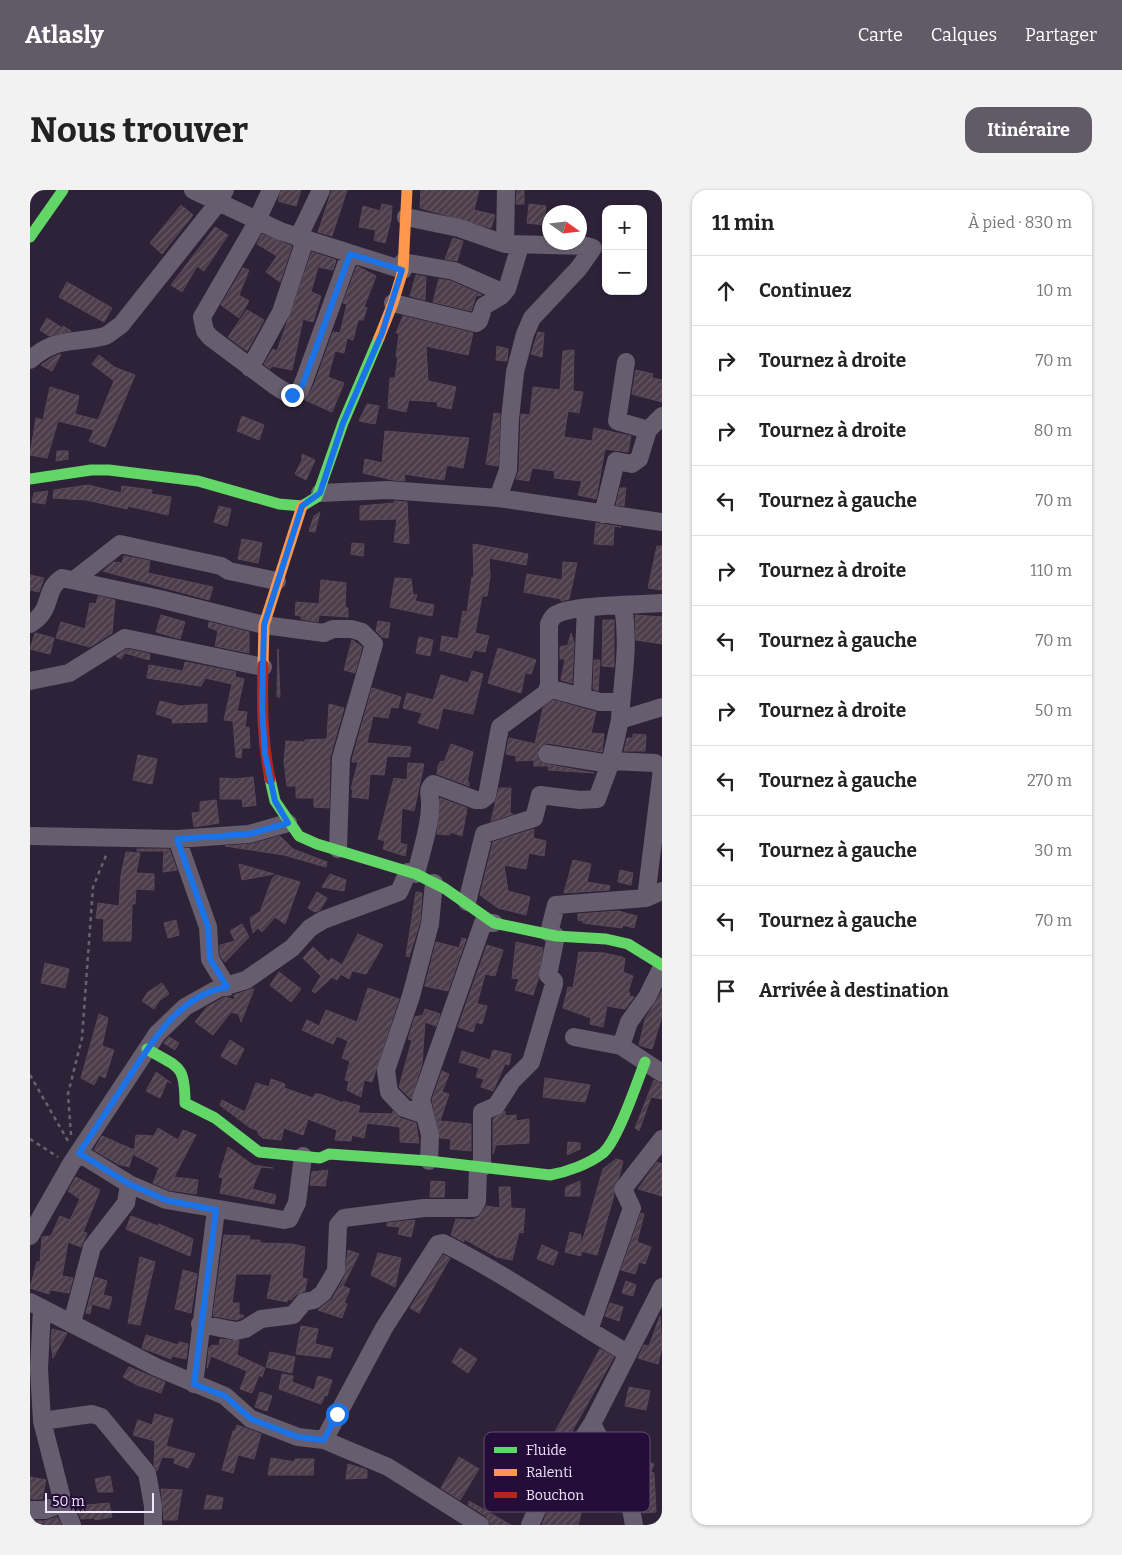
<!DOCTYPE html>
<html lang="fr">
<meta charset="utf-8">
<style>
body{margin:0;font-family:Bitter,serif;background:#f2f2f2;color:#222}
.controls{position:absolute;right:15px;top:15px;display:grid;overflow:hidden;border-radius:10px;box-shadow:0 1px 4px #0004}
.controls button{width:45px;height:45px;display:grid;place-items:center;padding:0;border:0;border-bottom:1px solid #e0e0e0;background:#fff;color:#222;font:25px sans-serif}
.compass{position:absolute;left:512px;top:15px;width:45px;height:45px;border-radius:50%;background:#fff;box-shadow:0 1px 4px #0004;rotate:104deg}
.scale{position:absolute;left:15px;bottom:12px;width:109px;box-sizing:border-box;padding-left:5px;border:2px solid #efe5fc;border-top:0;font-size:14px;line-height:18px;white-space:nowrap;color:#efe5fc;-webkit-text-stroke:4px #240d39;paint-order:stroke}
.stop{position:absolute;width:15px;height:15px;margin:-11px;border:4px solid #1a73e8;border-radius:50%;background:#fff}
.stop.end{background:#1a73e8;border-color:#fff;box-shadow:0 1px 5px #0008}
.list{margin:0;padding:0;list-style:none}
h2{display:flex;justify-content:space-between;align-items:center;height:65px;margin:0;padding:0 20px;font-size:21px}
h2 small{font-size:16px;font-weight:400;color:#767676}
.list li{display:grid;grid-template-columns:32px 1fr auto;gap:15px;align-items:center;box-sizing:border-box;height:70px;padding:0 20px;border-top:1px solid #e0e0e0}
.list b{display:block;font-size:19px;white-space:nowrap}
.list em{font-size:16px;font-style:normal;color:#767676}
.icon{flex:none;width:28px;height:28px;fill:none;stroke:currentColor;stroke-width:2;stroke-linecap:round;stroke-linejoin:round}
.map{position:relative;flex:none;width:632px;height:1335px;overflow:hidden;border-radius:15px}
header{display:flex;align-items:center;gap:30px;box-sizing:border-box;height:70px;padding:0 25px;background:#605b66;color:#fff}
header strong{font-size:24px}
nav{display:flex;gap:28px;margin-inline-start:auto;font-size:18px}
.intro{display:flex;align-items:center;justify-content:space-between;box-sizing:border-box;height:120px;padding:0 30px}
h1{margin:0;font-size:35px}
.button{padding:12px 22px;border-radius:15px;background:#605b66;color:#fff;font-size:18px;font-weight:700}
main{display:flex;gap:30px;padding:0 30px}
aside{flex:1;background:#fff;border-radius:15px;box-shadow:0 1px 4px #0004}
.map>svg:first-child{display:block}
.building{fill:url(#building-hatch);stroke:#594957}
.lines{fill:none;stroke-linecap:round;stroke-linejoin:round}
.path{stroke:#696171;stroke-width:2.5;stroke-dasharray:4 4;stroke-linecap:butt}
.street{stroke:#665e6f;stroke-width:18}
.fast{stroke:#63d668;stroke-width:11}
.slow{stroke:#ff974d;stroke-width:11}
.jam{stroke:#b3261e;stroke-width:11}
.route{stroke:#1a73e8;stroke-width:6}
.key{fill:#240d39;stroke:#614e74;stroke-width:1}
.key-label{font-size:14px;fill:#efe5fc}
</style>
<header>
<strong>Atlasly</strong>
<nav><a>Carte</a><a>Calques</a><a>Partager</a></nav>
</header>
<div class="intro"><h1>Nous trouver</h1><a class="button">Itinéraire</a></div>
<main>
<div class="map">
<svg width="632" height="1335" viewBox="0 0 632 1335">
<defs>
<pattern id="building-hatch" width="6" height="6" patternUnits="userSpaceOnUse" patternTransform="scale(1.25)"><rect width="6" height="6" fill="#4c3d4a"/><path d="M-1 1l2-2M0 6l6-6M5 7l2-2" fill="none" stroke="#665965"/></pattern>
</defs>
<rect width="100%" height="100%" fill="#2e2239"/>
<!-- building -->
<path class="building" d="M251,0H271L266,16L248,11Z
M302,0H317L302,46L288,42Z
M391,0H449L444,20L465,25L461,38L390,18Z
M487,0H494V14H486Z
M352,14L362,16L361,30L355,53L344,50L346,40L329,37L333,16L350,21Z
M499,14L516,16L514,35L497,33Z
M151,15L163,25L132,64L120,53Z
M185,37L198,45L174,81L167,76L152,102L141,95Z
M232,44L262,56L250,92L236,82L247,66L227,54Z
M423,48L433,51L427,71L415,69Z
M282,62L306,70L303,80L288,77L281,102L291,106L283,132L273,129L262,180L242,176L240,179L234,174L243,159L247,161Z
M327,76L346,86L334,117L337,118L333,130H328L323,150L317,148L314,163L305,161L298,187L314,193L302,222L275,210L284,195L303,142L310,143L317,114L313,113Z
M213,78L219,80L209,105L219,111L209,128L191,115Z
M386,85L396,87L395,110L380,106Z
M409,89L421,91L452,105L446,106L441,121L403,112Z
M37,92L82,118L74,132L29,107Z
M217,120L234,130L217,161L198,147Z
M373,126L443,143L438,165L396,156L398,191L426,197L421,219L407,216L408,212L379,210L376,222L358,218L360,188H365L368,167H366L369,143H366Z
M17,128L32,138L33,136L41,141L19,146L10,140Z
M508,142L514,143L512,167L501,164Z
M467,156L478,159L477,171L466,170Z
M544,160L543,201L553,202L549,223L538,221L534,247L562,251L564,238L601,246L598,262L575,259L566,309L548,305L552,291L524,288L525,281L502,278L499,291L486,289L489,280L491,224L500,225L503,197L530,200L533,161Z
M31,164L22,181L11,175L23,167Z
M69,165L84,177L105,185L75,257L59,251L64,240L28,231L17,268L0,265L6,228L13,230L20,197L49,206L45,224L68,230L84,191L62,174Z
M606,180L623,184L622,188L632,190V212L602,204Z
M337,214L349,216L345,234L329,231Z
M464,223L470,224L468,276L456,274Z
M212,226L234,235L229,250L207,241Z
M355,241L439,248L433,278L417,275L414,290L374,284L375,291L363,290L333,283L335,269L352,273Z
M27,261H38V269L26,271Z
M272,264L285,270L276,290L265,284L272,270Z
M58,295L91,303L92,296L122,300L121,304L141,307L138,325L98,316L97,319L56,310L23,308L24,300Z
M590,298H596L594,316L586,315Z
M18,301L15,314L2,312L4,303Z
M364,311L377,312L379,354L364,352L367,329L330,330V316L364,313Z
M189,316L201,319L197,336L184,332Z
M290,322L285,342L279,341L284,326Z
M566,333L591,337L584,336L583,355L564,354Z
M212,349L232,353L228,373L208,369Z
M322,353L334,354L333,366L321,364Z
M443,354L498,364L496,375L459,368L460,387L457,406H452L445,443L459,446L455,462L444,460L441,468L410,460L412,446L428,449L433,421L437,422L442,387L444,388Z
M627,356H632V400L618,398Z
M94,366L120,371L118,383L183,397L179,410L73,381L84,372L92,373Z
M533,372L547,373L539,409L531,411V409L494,402L497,384L532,390Z
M0,385L14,388L9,402L0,400Z
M365,388L381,389L383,405H387L385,411L404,415L402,426L360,417Z
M291,390L316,393L315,417L318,418V427L289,425L288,432L271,429V426L265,425L266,412L289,414Z
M68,406L85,410L82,443L60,457L26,448L31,432L55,439L60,413L66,414Z
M131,425L155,432L150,449L126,442Z
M605,425L632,427V454L606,450Z
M573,430H584V477L572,476Z
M348,431L360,433L358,448L352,447L346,441Z
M179,432L219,442V463L185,456L188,441L178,437Z
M5,443L24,448L20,464L0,459Z
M541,443L544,453L542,493L531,490L535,469H530V457L538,455Z
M389,447L403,450L400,466L386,463Z
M322,450L332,457L325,483L314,480Z
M468,458L506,470L501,484L495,483L491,503L458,493Z
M97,459L120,464L119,470L95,463L91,469L86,466Z
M248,459L250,507H247Z
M564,470H570L568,501L563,499Z
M155,472L206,482L205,487L214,489L207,521L217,522L215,538L219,537L220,558H212L211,568L206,567L203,531L194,530L202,494L175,488L171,496L117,488L119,475L153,481Z
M442,481L453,484L443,524L413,518L408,539L388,533L392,523L373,518L377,503L403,510L411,485L438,493Z
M342,498L371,507L368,518L361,517L358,528L343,526L337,553L381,557L379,567L357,566L354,585L340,584L338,609L322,607L323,598L321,599L328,572H322V570Z
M523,510L566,522L561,543L574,544L572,562L518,553L508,558L507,568L515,574L564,583L518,580L519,576H504V570L486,571V566L476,564L479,548L505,554L513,518Z
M130,511L150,516L177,514V532L142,533L143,529L126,524Z
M299,514L314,518L300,567L299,618L284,617V608H266V596H257L254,571L256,551L275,552V550L297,549Z
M603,544L616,545L615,561H594L597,548H603Z
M421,554L443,562L437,592H439V596L407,584L408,576L411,571L414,572Z
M108,565L127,569L122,594L103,590Z
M378,573L394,574L384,621L372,618L370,653L377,655L375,666L353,659L355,651L348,649L364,588L377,590Z
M223,587L226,615L213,617L212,609H190V588L205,589Z
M469,598H481L480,623L483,624L461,631Z
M410,608L437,618L432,646L420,642V645L407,644Z
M186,610L189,633L164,637L162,623L170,622V612Z
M504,639L503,648L516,651L514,666L499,663L496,679L474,675L478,701L500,707L496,725L468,718L450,705L463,652Z
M250,646L263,659L297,672L296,677L254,665L195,656L222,654Z
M107,659H139L147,680L133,682L134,661H107Z
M96,662L110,663L106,683L124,684V700L106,699L105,714H102L101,751H73L74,729L66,728L68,713L89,716L91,685Z
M543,670L561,674L557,692L580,696L579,700L534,703Z
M209,674L244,684L212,690Z
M590,680L603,683L601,695L588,692Z
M300,684L316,690L314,701L292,697Z
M246,685L270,692L255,734L245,727L232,742L228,738L223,743L220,728L230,722L242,689Z
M287,702L297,708L290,720L285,722L278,718Z
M386,702L392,703L390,732L379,767L376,766Z
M588,721L607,726L604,738L593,735L592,738L553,733V731L548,730V724Z
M146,730L149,745L138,748L134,733Z
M212,734L219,747L195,772L190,766V755L205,751L200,741Z
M328,744L353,755L336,784L322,781L319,789L311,784L307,790L302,787L285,803L282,801L291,786L273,768L283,757L299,772L301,768L312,775Z
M432,748L436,749L418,801L395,796L406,752L429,758Z
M486,752L513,758L508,789L503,805L485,800L489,789L482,788Z
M457,755L473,760L465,786L455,784L447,814L457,816L452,834L446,832L443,842L428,837Z
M549,762L574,763L592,767L595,769L593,782L603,786L598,802L600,803L599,806L604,807L595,819L577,816L573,837L560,834L561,828L533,818L538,797L543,798Z
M15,773L39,779L35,798L11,793Z
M249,782L271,799L261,812L240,795Z
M132,793L139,804L129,811L124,819L112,811L118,802Z
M338,798L369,809L342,892L334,890L331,907L317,900L319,891L315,890L320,871L312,868L318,851L307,846L303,854L272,840L277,830L289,836L296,820L327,832Z
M222,799H224L211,832L208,822V824L201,822L183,845L165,832L177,817L195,807L205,810L204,805Z
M632,801V826L622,859L609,855L615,829Z
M395,819L410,824L406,836L395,832L392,874L381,909L369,897L382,850L378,849L385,827L393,825Z
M69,824L78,828L72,856L84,860L75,888L69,885L64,895L51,888Z
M139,847L149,853L145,860L134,853Z
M200,850L214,859L206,875L191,866Z
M463,860L481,864L479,875L475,874L463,901L451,897L454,889L446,887L449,878L429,872L432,861L460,870Z
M412,881L419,884L412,902L419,904L410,931L441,934V961L420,959L421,949L410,948L402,910Z
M126,882L141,893L137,891L130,908L116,901Z
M515,888L560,895L555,912L513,907Z
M241,889L255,894L254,898L283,908L285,904H290L313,913V911L330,916L328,923L362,924L363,921L370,928L386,933L389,953L370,952V937L337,933L334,948L322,945L321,951L305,950L307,940L278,929L273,945L254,938L251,950L233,948L228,944V941L219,937L190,915L192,910L215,922L226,893L239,897Z
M624,890L632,894V909L621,907L609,941L605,938Z
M475,921V926L486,925V931L499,929V953L466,955L463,964V929Z
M128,938L148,950L153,940L166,945L144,987L168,990L166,1004L139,1000L123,993L129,978L104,965L106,945L124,946Z
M72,946L104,960L99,977L88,974L64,960Z
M538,952L550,953V959L537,965Z
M198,957L223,975L243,978L231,977L222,999L246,1005L244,1014L190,1003L193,988L189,987Z
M586,969L593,971L589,987L583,997L584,1005L567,1065L551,1061V1066L535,1062L540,1042L551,1045V1056L573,979Z
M627,972L632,974V1006L608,999Z
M298,980L295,996L280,995L282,982Z
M46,987L70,1000L53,1042L57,1043L51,1057L38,1052L32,1086L43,1088L39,1103L20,1100L19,1104L0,1098L7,1072H10L12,1047L21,1046L30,1026L40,1030L50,1009L38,1001Z
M401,991L415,992L414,1007H400Z
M550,991V1006H535L536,997Z
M469,997H480L481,1018L495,1019L493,1043L489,1042L482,1070L467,1067L434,1049V1052L421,1045L426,1029L442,1030L449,1027L456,1016L470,1018Z
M611,1023L614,1024L607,1052L621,1057L615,1074L609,1072L605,1084L591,1080Z
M101,1026L128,1036L129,1034L163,1049L160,1066L96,1039Z
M385,1030L381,1047L368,1044L370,1037L357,1036V1033Z
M194,1045L220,1046L219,1050H230V1053L262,1054L275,1057L272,1088L277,1089L275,1101L266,1105L261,1110L258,1109L257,1112L237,1108L242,1084H206L202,1113H209V1125H214L213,1127L206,1130L183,1126Z
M512,1055L528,1062L523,1075L507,1069Z
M318,1060L329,1064L313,1096L320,1099L314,1113L317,1114L312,1128L288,1120L302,1109L315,1086Z
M348,1063L371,1068L365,1097L341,1085Z
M413,1065L420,1068L389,1123L380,1118Z
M110,1067L125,1072L110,1135L98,1133Z
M153,1080L167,1084L161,1123L145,1119Z
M65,1087L77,1091L73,1105L82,1107L79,1119L62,1114L60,1124L56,1123Z
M596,1091L606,1095L603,1106L592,1103Z
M580,1113L593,1117L589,1131L575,1126Z
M630,1126L632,1157L628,1174L608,1168L614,1155L619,1156Z
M271,1136L288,1139L285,1154L303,1158L300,1168L266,1164Z
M22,1139L37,1143L23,1168L21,1154Z
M116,1145L148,1155L149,1152L158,1154L156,1169L142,1166L141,1169L112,1158Z
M190,1149L209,1151L207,1165L235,1178L232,1187L229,1185L222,1203L210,1199L217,1181L181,1166L177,1178L179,1158L182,1155L189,1156Z
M430,1158L447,1169L438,1183L422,1172Z
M570,1159L584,1167L525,1271L513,1264Z
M240,1162L265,1167L262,1183L236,1177Z
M99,1177L135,1192L131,1203L107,1195L93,1187Z
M252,1184L263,1186L262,1192L284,1200L288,1186L302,1190L297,1206L295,1205L291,1214L249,1199Z
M599,1197L620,1201L616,1220L595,1216Z
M230,1202L242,1206L237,1221L225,1217Z
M125,1224L143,1229L136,1256L165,1264L158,1278L144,1273L145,1268L132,1267L127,1281L124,1275L125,1251L103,1245L108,1230L122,1235Z
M207,1235L231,1244L224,1269L208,1265L203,1283L192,1280L203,1241H205Z
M596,1257L610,1266L609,1268L624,1274L621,1282L624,1283L626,1322L613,1323L608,1297L592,1268Z
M429,1267L449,1279L430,1310L411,1298Z
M241,1268L265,1272V1269H284L283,1285H238Z
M318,1274L337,1280V1288L316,1289Z
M80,1286L83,1302H68L65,1289Z
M0,1287L16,1290L12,1309H0Z
M540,1287L551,1294L539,1315L552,1318L548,1335H512L518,1320Z
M131,1299L152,1300L147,1330H134Z
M177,1305L193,1308L191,1319H174Z
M439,1311L481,1335H461L456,1326L438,1315Z
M79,1313L82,1327L65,1330V1328L51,1329L46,1316Z
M27,1327L31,1335H0V1331H15Z"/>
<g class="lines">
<!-- path -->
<path class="path" d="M0,885L38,951
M41,945L38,904L52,848L63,697L77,663
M0,949L28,967"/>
<!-- street -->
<path class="street" d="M163,0L250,41L373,80
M241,0L222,41L172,127L175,141L180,147L244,195L260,205L269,202L274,191L320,64
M376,27L429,38L475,54L557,56L563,58L549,78L502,128L495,144L485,182L480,229L478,280L468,308
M268,48L291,0
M475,54L476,0
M373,72L424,81L474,103
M363,113L446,133L449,131L454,116L471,106L477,99L490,56
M0,170C26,146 45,154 75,146C80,144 86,138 91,135L188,13L195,0
M596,172L587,231L618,240
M220,178L251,122L275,50
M290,303L358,300L468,308L632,332
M573,324L586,271L602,274L609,269L618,240L632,226
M44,390L90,354L191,376L199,381L247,391
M0,434C24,420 13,400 32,388L130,409L234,435L294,443L303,439H321L332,442L344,454L311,568L308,659
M0,491L39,483L95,448L233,477
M518,498L570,512H591
M552,507L556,418
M590,530C592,489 600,458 593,416
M517,564L580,574
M581,571L625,573L632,579L616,708
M0,646L147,649L219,644L258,633
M147,649L178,737L180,769L197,797
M386,684C391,662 400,638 400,615C401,606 396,601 403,594L446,610H452L457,606L470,537L516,503L519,495V434C521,430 522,427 525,425C541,414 610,415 632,413
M437,712L454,644L504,628L510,605L550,610L567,609L580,574L590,530L632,517
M519,743L526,715L616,708L632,701
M544,847L591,856L632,883
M591,856L599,832L617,807L632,777
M395,925L374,918L359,902L356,880L381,806L400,734L404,693
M49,963L99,994L136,1010L254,1030L259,1029L267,1013L273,966
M399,971L400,945L391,909L453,733H464
M452,978V922L466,916L482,891L501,872L524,794V791L518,785L526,746
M0,1046L41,974L127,844L155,817L189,798L216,790L262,758L280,738L293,730L369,702L378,682
M0,1112L126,1177L195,1206L221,1229L268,1247L294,1250L358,1277L450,1335
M42,1133L62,1057L96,1013L99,994
M170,1134L206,1141L215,1139L231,1129L263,1125L274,1112L284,1110L293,1103L306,1081L308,1035L314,1028L394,1018H443L447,1011L448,978
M559,1140L602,1018L593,999L632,949
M164,1194L186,1020
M12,1231L62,1224L71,1227L117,1283L123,1316V1335
M562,1234L598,1302L604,1335
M294,1250L354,1138L408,1054L413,1053C477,1085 536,1127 597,1163
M33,1313L42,1335
M0,1320H15L33,1313L12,1231L9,1179L12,1118
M500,1335L509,1315L562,1234L632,1097"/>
<!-- fast -->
<path class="fast" d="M0,47L33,0
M0,289L61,280H79L168,291L249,314L272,316L287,307L313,233L349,148
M240,589L245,611L269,646L287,654L386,684L414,698L464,733L526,746L576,749L598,754L632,775
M117,859C148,878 155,873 155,913L185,928L229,962L290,968L299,964L399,971L520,985C537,982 559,974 573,963C588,950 607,892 615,872"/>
<!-- slow -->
<path class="slow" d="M349,148L363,113L373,80L377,0
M233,475L234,435L272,316"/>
<!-- jam -->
<path class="jam" d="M233,475C232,514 232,551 240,589"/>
</g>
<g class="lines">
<!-- route -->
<path class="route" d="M262,205L269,202L274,191L320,64L372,80L352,143L313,233L290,303L272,316L234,435L232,516L235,564L245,611L258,633L219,644L147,649L178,737L180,769L197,797C147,805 119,857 94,895C79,918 64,941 49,963L99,994L136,1010L186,1020L164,1194L195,1206L221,1229L268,1247L294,1250L307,1224"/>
</g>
<!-- legend -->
<rect x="454" y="1242" width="166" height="80" rx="8" class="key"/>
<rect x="464" y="1257" width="23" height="6" fill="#63d668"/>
<rect x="464" y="1279" width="23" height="7" fill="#ff974d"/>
<rect x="464" y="1302" width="23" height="6" fill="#b3261e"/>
<g class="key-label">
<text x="496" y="1265">Fluide</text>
<text x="496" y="1287">Ralenti</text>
<text x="496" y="1310">Bouchon</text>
</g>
</svg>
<div class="controls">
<button>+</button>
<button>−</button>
</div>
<svg class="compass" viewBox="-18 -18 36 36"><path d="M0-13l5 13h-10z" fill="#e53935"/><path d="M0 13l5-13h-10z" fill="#767676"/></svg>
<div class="scale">50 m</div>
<div class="stop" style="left:307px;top:1224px"></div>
<div class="stop end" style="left:262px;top:205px"></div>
</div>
<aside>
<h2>11 min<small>À pied · 830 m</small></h2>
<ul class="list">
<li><svg class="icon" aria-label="ahead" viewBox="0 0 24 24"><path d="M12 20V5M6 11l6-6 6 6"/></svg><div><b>Continuez</b></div><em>10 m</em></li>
<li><svg class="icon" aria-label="right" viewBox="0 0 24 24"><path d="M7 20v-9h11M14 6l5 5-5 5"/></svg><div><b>Tournez à droite</b></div><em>70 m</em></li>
<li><svg class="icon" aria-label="right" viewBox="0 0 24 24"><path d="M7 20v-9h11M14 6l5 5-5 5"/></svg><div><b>Tournez à droite</b></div><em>80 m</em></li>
<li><svg class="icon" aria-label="left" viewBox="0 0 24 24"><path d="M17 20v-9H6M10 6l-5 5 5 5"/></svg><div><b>Tournez à gauche</b></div><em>70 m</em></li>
<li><svg class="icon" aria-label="right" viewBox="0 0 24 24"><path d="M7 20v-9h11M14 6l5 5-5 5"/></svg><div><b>Tournez à droite</b></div><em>110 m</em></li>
<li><svg class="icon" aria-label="left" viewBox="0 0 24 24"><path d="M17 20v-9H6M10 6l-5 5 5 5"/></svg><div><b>Tournez à gauche</b></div><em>70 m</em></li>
<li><svg class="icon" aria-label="right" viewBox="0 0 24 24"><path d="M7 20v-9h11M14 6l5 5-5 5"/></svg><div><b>Tournez à droite</b></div><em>50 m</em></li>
<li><svg class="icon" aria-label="left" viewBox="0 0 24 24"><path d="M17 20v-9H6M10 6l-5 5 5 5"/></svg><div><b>Tournez à gauche</b></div><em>270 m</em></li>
<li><svg class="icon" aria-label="left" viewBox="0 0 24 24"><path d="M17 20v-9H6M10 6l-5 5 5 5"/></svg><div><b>Tournez à gauche</b></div><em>30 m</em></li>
<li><svg class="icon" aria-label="left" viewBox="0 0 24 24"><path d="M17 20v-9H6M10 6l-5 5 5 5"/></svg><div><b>Tournez à gauche</b></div><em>70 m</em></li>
<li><svg class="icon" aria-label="arrive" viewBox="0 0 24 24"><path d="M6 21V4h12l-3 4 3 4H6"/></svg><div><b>Arrivée à destination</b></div></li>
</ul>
</aside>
</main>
